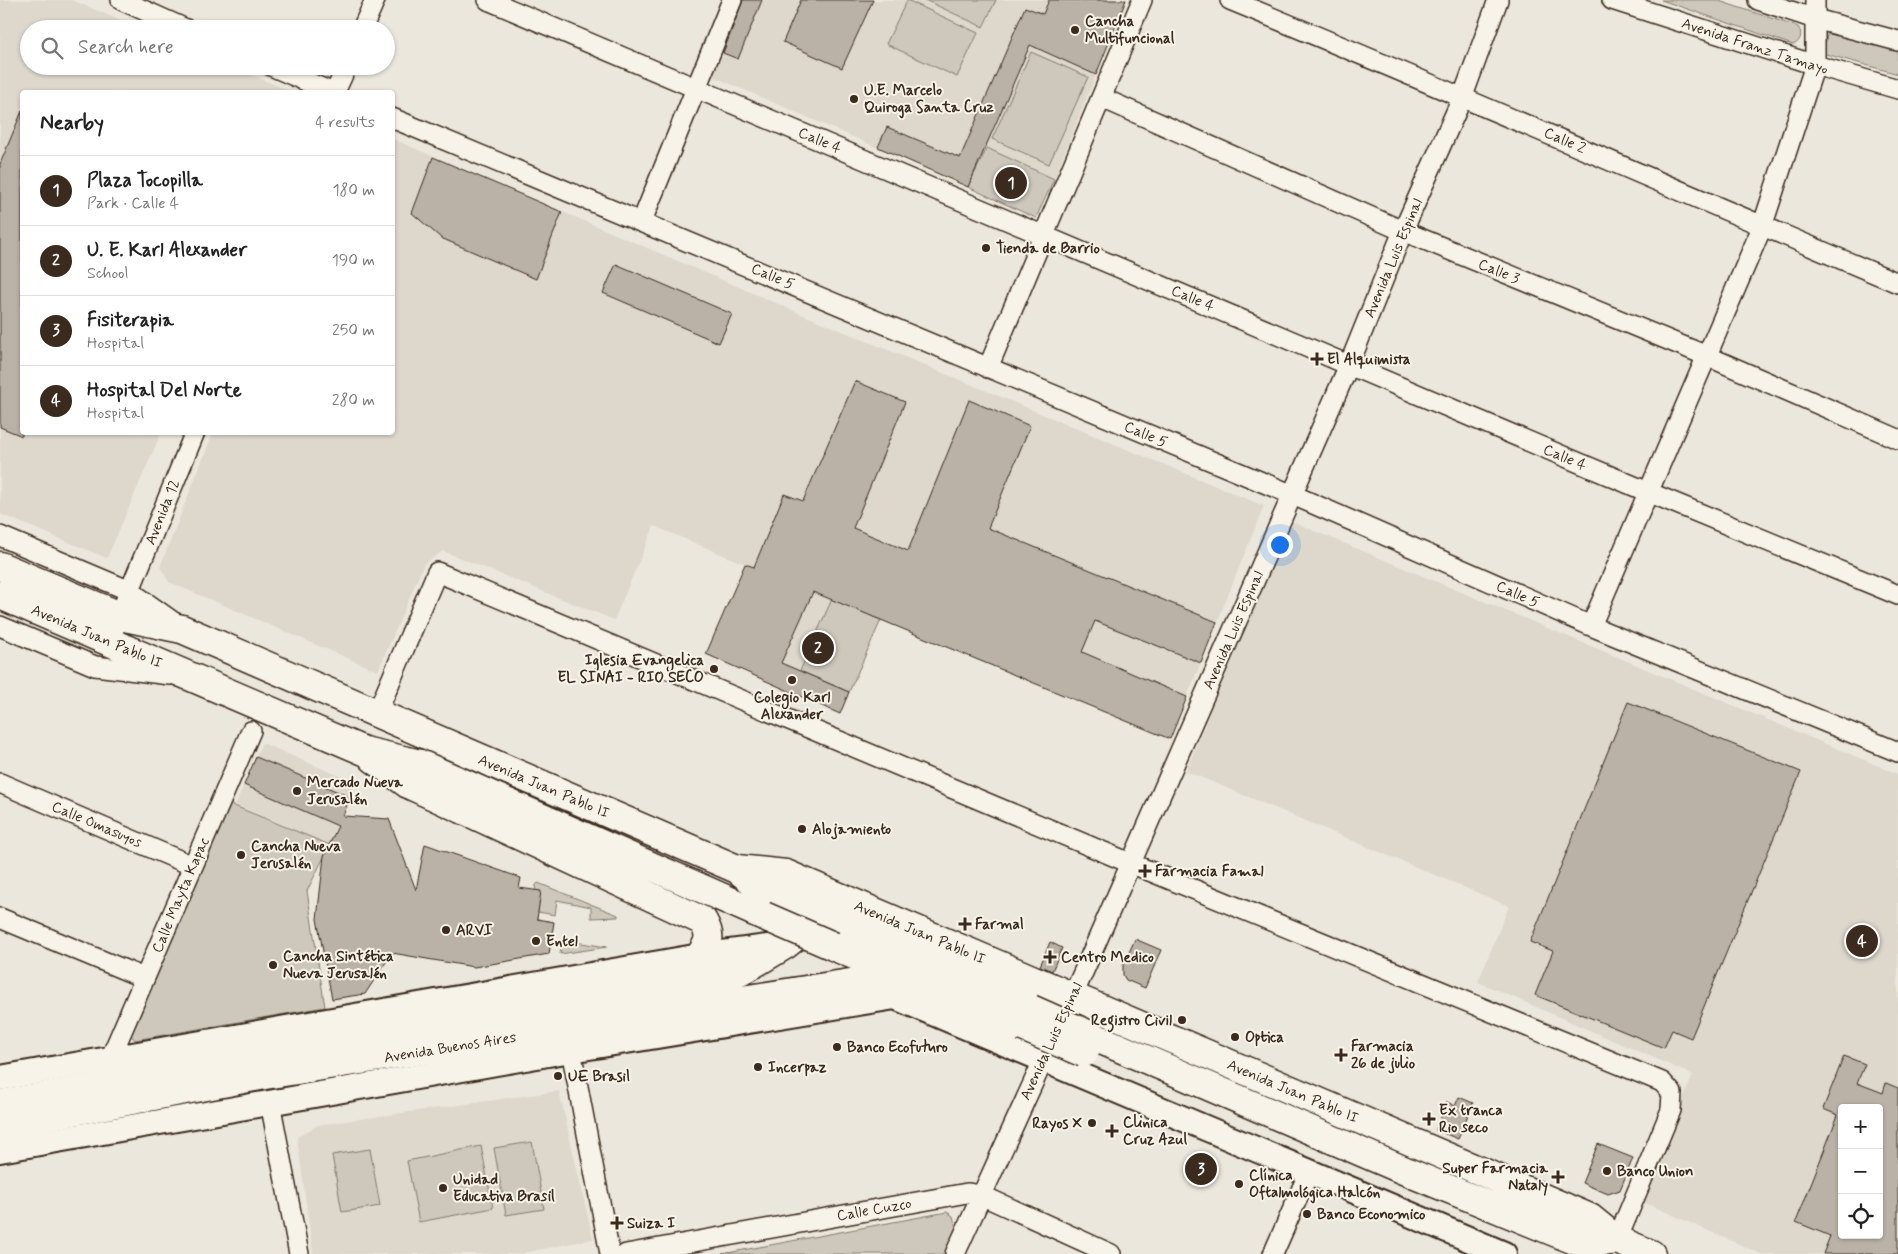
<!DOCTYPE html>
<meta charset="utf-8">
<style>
body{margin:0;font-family:Mynerve,sans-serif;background:#f6f6f6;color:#222}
.controls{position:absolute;right:15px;bottom:15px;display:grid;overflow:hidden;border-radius:5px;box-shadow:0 1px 4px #0004}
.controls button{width:45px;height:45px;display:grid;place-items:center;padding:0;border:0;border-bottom:1px solid #e0e0e0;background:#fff;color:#222;font:25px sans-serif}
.you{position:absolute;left:1279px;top:544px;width:18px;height:18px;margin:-12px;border:4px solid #fff;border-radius:50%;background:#1a73e8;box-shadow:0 0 0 8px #1a73e833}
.badge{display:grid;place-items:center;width:32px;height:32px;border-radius:50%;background:#3b2a1e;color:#fff;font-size:16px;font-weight:700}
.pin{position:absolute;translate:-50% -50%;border:2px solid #fff;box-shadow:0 1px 5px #0006}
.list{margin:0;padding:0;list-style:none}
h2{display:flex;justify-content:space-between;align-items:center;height:65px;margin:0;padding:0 20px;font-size:21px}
h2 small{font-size:16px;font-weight:400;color:#767676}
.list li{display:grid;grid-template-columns:32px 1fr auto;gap:15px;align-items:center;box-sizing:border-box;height:70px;padding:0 20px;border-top:1px solid #e0e0e0}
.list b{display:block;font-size:19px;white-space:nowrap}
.list p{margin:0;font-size:16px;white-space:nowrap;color:#767676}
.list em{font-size:16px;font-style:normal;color:#767676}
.icon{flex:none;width:28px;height:28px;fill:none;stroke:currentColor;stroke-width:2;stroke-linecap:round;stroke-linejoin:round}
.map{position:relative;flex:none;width:1898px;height:1254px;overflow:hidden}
.search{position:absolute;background:#fff;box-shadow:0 1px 4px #0004;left:20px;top:20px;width:375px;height:55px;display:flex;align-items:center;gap:12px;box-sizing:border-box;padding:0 18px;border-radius:28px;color:#767676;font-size:19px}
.panel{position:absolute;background:#fff;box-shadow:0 1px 4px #0004;left:20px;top:90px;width:375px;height:345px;border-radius:5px}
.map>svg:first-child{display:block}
.built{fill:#ddd7cc;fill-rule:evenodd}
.green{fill:#cec8bc;stroke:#84796d}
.building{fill:#bab2a7;stroke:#3b2a1e;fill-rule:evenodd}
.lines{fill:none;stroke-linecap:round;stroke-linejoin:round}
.minor-casing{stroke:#3b2a1e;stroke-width:22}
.major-casing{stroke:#3b2a1e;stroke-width:28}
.highway-casing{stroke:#3b2a1e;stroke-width:31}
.minor{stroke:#f7f3e8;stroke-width:19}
.major{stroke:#f7f3e8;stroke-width:24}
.highway{stroke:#f7f3e8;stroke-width:28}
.highway-bridge-casing{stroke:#3b2a1e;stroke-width:31;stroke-linecap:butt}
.highway-bridge{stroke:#f7f3e8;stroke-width:28}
.poi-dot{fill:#3b2a1e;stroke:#f7f3e8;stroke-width:2}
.labels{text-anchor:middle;stroke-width:4;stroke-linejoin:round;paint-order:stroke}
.poi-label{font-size:15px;font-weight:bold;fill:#3b2a1e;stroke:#f7f3e8;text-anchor:start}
.street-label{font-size:15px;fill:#3b2a1e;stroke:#f7f3e8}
</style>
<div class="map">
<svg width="1898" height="1254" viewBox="0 0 1898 1254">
<rect width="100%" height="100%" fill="#ece7dc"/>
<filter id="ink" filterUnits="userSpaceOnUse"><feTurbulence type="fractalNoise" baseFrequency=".02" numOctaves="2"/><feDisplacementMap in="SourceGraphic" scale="10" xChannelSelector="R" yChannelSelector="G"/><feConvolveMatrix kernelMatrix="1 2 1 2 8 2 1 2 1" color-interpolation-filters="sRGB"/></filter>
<g filter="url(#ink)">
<!-- built -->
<path class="built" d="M0,0H72L141,29H29V66H230L292,92H22V432L161,433L107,558L0,514Z
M739,0H1126L1054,179L987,148L968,187L710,75Z
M393,139L806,316L1264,506L1170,739L881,620L840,714L755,676L795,585L654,526L614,620L443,551L424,564L378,671L169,582L160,567L213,433L392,432Z
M1288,520L1898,774V1254H1761L1641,1201L1693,1075L1478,982L1509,906L1186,771ZM1842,1108H1879V1235H1842Z
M262,743L356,783L330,845L235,805Z
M559,1091L593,1239L518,1254H313L297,1137L318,1125Z"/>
<!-- green -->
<path class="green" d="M907,0L978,33L957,77L886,44Z
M925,0H996L983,27Z
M1661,0H1716L1798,27C1803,33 1801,42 1793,45Z
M1836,33L1898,49V74L1826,54L1824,51L1827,35Z
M1031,52L1088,77L1049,164L992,139Z
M987,148L1054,179L1036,218L968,187Z
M832,599L881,620L849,692L800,671Z
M227,803L330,845L307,891L325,1007L135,1040L127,1031Z
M538,883L618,915V917L591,918V907L557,900L555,915L532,911L536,885Z
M562,940L607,947L560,954Z
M532,1142L544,1209L506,1215L494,1148Z
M481,1146L493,1208L419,1222L407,1161Z
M370,1149L380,1206L342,1212L332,1155Z
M947,1212L953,1216L956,1228L945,1254H722Z"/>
<!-- building -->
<path class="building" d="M743,0H762L738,59L723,53Z
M801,0H873L842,68L783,42Z
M1049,0H1126L1096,75L1030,45L968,187L878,147L887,127L960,158L1025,7L1043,14Z
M22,111V436L0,427V164Z
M433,157L562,212L536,279L441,238L412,213Z
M616,264L732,314L719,343L603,293Z
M855,381L905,402L853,528L908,551L969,400L1030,426L988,528L1217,622L1201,663L1095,621L1082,652L1187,697L1170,739L813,592L781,663L849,692L840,714L706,654L745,564L754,567L784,494L803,501Z
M1628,702L1801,772L1691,1038L1672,1030L1664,1048L1535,995L1553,951L1530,942Z
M256,757L350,797L343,816L389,819L416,890L425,844L521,878L519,888L541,891L537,919L554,922L549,954L474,967L392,953L365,994L332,999L317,919L324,856L338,826L244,785Z
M1135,939L1161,950L1145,988L1126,980L1123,975V966Z
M1050,942L1062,948L1052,971L1040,966Z
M1844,1056L1865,1064L1857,1083L1883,1093L1886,1083L1898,1088V1254H1823L1830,1236L1796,1222L1838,1115L1823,1109ZM1842,1108H1879V1235H1842Z
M1459,1097L1473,1103L1458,1139L1436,1130L1447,1102L1455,1106Z
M1598,1144L1633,1158L1620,1190L1608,1194L1582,1183Z"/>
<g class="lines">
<defs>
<path id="minor" d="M121,0L186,29
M488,0L1648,492L1898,595
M1230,0C1454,92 1675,190 1898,283
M1612,0L1815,65L1898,89
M1758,0L1815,19L1898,41
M362,29L375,0
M271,66L331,92
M335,92L347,66
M1102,98L1403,231L1707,356L1898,439
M392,118L1293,495L1591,626L1898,752
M642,221L732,0
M988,368L1142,0
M0,536L130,591L175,623
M0,626L95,666L170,675
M1591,626L1762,227L1815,65V0
M109,641L195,432
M377,713L437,572L1130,863L1662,1082L1672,1093L1671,1110L1617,1240
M0,783L193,866
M0,918L144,978
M1068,1007L1349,365L1403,231L1463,96L1498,0
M571,1050L610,1254
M110,1059L251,731
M270,1102L299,1254
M626,1254L967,1193L981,1195L1111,1254
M955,1254L1049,1048
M1273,1254L1309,1172"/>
<path id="major" d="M0,1078L700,956L782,945
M0,1150L571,1050L895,997L1504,1254"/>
<path id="highway" d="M0,566L120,616L182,629L737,869L786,874L1590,1218L1617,1240L1651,1254
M0,595L364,751L420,764L764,916
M373,758L408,784L703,921C712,937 709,942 700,956
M737,869L774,898L1031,1009
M833,946L1023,1027
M1092,1036L1415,1175L1584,1244L1617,1240
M0,1104L740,972L785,945L819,918
M0,1125L265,1075L901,975"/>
</defs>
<!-- minor casing -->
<use href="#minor" class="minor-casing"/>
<!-- major casing -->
<use href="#major" class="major-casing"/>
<!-- highway casing -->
<use href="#highway" class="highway-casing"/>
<!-- minor -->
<use href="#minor" class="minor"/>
<!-- major -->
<use href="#major" class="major"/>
<!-- highway -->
<use href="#highway" class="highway"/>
<defs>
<path id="highway-bridge" d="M764,916L833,946
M1031,1009L1092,1036
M1023,1027L1084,1053"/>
</defs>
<!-- highway-bridge casing -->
<use href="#highway-bridge" class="highway-bridge-casing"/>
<!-- highway-bridge -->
<use href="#highway-bridge" class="highway-bridge"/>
</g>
</g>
<!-- markers -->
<g class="poi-dot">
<circle cx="1075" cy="30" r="5"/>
<circle cx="854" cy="99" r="5"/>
<circle cx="986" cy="248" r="5"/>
<path d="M1314.5 351.5h5v5h5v5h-5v5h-5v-5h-5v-5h5z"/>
<circle cx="714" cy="669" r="5"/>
<circle cx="792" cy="680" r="5"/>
<circle cx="297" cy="791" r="5"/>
<circle cx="802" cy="829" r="5"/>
<circle cx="241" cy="855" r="5"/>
<path d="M1142.5 863.5h5v5h5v5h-5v5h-5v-5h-5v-5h5z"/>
<path d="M962.5 916.5h5v5h5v5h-5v5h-5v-5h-5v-5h5z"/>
<circle cx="446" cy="930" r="5"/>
<circle cx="536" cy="941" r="5"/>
<path d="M1047.5 949.5h5v5h5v5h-5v5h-5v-5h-5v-5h5z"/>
<circle cx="273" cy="965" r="5"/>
<circle cx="1182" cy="1020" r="5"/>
<circle cx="1235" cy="1037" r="5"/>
<circle cx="837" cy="1047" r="5"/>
<path d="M1338.5 1047.5h5v5h5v5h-5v5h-5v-5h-5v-5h5z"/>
<circle cx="758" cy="1067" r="5"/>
<circle cx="558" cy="1076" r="5"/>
<path d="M1426.5 1111.5h5v5h5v5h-5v5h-5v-5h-5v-5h5z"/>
<circle cx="1092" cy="1123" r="5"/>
<path d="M1109.5 1123.5h5v5h5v5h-5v5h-5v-5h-5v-5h5z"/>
<circle cx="1607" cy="1171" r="5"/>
<path d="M1555.5 1169.5h5v5h5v5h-5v5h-5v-5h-5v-5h5z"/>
<circle cx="1239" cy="1184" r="5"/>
<circle cx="443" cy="1188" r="5"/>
<circle cx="1307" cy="1214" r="5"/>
<path d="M614.5 1215.5h5v5h5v5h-5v5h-5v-5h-5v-5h5z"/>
</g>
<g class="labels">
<!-- poi labels -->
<g class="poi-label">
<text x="1085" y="26">Cancha<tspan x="1085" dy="17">Multifuncional</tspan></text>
<text x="864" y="95">U.E. Marcelo<tspan x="864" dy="17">Quiroga Santa Cruz</tspan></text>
<text x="996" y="253">Tienda de Barrio</text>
<text x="1327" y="364">El Alquimista</text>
<text x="704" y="665" text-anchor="end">Iglesia Evangelica<tspan x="704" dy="17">EL SINAI - RIO SECO</tspan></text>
<text x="792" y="702" text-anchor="middle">Colegio Karl<tspan x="792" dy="17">Alexander</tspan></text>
<text x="307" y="787">Mercado Nueva<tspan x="307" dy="17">Jerusalén</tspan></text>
<text x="812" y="834">Alojamiento</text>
<text x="251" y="851">Cancha Nueva<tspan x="251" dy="17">Jerusalén</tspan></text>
<text x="1155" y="876">Farmacia Famal</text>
<text x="975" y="929">Farmal</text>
<text x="456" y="935">ARVI</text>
<text x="546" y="946">Entel</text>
<text x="283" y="961">Cancha Sintética<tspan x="283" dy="17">Nueva Jerusalén</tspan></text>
<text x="1061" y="962">Centro Medico</text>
<text x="1172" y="1025" text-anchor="end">Registro Civil</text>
<text x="1245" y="1042">Optica</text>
<text x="1351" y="1051">Farmacia<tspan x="1351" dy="17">26 de julio</tspan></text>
<text x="847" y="1052">Banco Ecofuturo</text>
<text x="768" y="1072">Incerpaz</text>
<text x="568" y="1081">UE Brasil</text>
<text x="1439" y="1115">Ex tranca<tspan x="1439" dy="17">Rio seco</tspan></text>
<text x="1123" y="1127">Clinica<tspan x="1123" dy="17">Cruz Azul</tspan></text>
<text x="1082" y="1128" text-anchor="end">Rayos X</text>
<text x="1548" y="1173" text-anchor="end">Super Farmacia<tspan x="1548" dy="17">Nataly</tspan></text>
<text x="1617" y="1176">Banco Union</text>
<text x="1249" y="1180">Clínica<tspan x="1249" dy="17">Oftalmológica Halcón</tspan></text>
<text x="453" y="1184">Unidad<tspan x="453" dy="17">Educativa Brasil</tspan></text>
<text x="1317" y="1219">Banco Economico</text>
<text x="627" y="1228">Suiza I</text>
</g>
<!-- street labels -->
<g class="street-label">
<text transform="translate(1755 46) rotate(18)" y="5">Avenida Franz Tamayo</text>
<text transform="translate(820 140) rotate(23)" y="5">Calle 4</text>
<text transform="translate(1565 140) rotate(24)" y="5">Calle 2</text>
<text transform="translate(1393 258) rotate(-67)" y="5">Avenida Luis Espinal</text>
<text transform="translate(1499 271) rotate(22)" y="5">Calle 3</text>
<text transform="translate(773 276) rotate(23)" y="5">Calle 5</text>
<text transform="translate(1193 298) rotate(23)" y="5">Calle 4</text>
<text transform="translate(1146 434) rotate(23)" y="5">Calle 5</text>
<text transform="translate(1565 457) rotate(23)" y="5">Calle 4</text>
<text transform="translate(162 512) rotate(-68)" y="5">Avenida 12</text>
<text transform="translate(1518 594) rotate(24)" y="5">Calle 5</text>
<text transform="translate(1233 630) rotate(-66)" y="5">Avenida Luis Espinal</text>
<text transform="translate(97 636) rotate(23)" y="5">Avenida Juan Pablo II</text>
<text transform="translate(544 786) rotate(23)" y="5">Avenida Juan Pablo II</text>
<text transform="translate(97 824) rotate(23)" y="5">Calle Omasuyos</text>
<text transform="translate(180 895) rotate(-67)" y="5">Calle Mayta Kapac</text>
<text transform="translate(920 932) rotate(23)" y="5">Avenida Juan Pablo II</text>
<text transform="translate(1051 1041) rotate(-65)" y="5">Avenida Luis Espinal</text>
<text transform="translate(450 1047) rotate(-9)" y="5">Avenida Buenos Aires</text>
<text transform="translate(1293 1091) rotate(23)" y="5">Avenida Juan Pablo II</text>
<text transform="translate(874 1209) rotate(-10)" y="5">Calle Cuzco</text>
</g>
</g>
</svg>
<div class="controls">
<button>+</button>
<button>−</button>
<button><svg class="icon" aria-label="locate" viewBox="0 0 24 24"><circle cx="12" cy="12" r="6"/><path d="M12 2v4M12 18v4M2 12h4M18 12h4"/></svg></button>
</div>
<div class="you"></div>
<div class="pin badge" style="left:1011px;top:183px">1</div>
<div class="pin badge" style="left:818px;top:648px">2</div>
<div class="pin badge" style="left:1201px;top:1169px">3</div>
<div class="pin badge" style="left:1862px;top:941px">4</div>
<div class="search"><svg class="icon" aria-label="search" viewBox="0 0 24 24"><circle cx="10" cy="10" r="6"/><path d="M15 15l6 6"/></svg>Search here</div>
<section class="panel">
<h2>Nearby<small>4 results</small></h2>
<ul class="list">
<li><span class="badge">1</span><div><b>Plaza Tocopilla</b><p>Park · Calle 4</p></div><em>180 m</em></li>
<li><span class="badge">2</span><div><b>U. E. Karl Alexander</b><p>School</p></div><em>190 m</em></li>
<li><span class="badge">3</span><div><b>Fisiterapia</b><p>Hospital</p></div><em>250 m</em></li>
<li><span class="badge">4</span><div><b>Hospital Del Norte</b><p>Hospital</p></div><em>280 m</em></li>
</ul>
</section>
</div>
